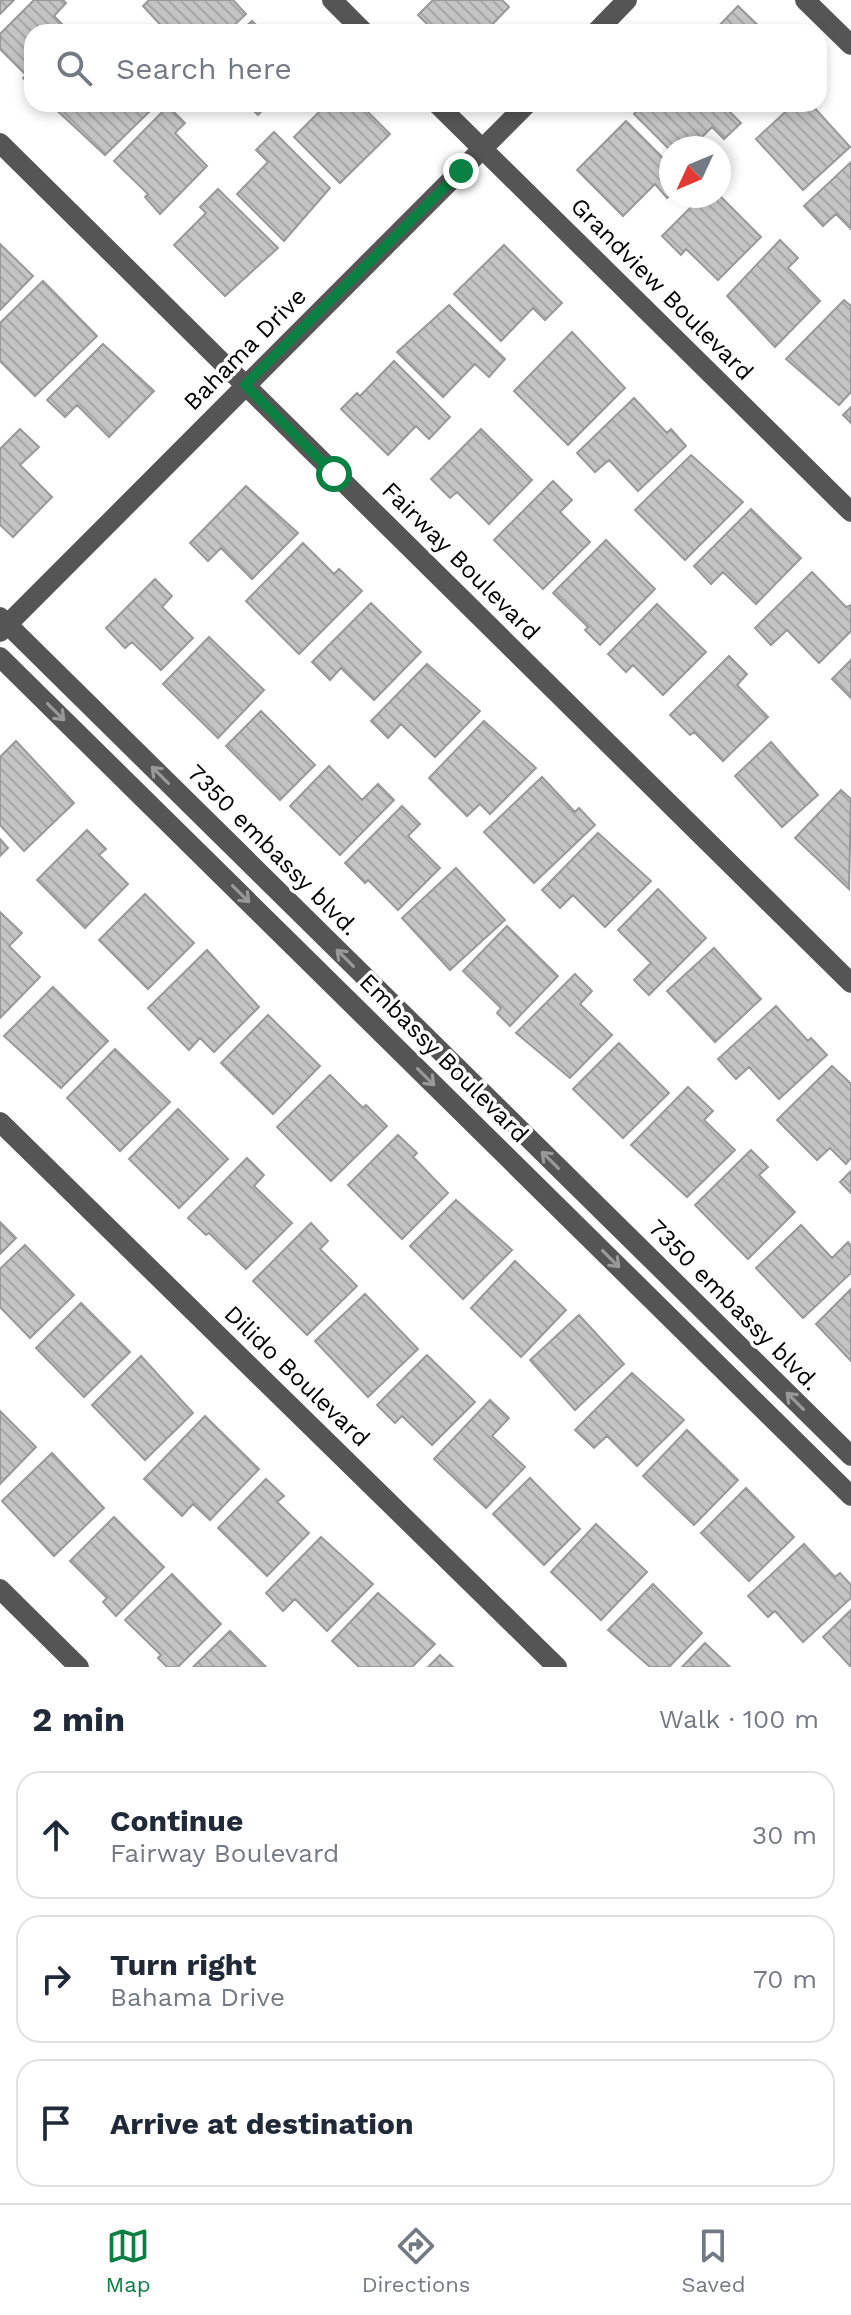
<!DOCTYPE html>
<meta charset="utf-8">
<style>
body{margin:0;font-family:"Work Sans",sans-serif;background:#f2f2f3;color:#1f2937}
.compass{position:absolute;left:659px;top:136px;width:72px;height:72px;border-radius:50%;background:#fff;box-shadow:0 4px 12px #0003;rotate:226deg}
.stop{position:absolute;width:24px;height:24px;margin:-18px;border:6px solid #0b8043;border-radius:50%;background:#fff}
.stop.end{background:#0b8043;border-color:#fff;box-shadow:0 2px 8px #0008}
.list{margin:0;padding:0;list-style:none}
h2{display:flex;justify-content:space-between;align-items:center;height:104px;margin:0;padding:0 32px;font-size:34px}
h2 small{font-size:26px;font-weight:400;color:#747a83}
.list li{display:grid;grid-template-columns:52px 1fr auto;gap:24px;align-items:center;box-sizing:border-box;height:128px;margin:0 16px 16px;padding:0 16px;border:2px solid #e0e1e3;border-radius:24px}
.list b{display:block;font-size:30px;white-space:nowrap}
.list p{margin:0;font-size:26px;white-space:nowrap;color:#747a83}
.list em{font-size:26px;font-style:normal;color:#747a83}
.icon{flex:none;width:44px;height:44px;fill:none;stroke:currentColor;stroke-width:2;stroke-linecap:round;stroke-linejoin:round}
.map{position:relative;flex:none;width:851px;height:1667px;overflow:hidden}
.search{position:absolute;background:#fff;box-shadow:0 4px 12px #0003;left:24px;right:24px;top:24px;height:88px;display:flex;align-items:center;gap:20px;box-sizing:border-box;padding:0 28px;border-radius:24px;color:#747a83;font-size:30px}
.sheet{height:536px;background:#fff}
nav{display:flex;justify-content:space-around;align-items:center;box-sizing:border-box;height:112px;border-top:2px solid #e0e1e3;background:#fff;font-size:22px;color:#747a83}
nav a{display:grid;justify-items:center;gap:4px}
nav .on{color:#0b8043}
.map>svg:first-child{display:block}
.building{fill:url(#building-back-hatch);stroke:#999;stroke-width:2}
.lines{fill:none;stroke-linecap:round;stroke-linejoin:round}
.minor{stroke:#555;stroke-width:20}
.oneway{stroke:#999}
.route{stroke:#0b8043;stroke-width:10}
.labels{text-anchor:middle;stroke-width:7;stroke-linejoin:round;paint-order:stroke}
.street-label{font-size:24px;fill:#000;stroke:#fff}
</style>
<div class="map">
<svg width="851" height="1667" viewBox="0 0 851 1667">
<defs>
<pattern id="building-back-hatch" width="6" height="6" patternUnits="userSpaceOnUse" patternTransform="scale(2)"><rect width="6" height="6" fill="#c4c4c4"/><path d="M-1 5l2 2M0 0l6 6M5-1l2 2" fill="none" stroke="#a7a7a7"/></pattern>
</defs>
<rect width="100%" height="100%" fill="#fff"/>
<!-- building -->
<path class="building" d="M0,0H14L0,14Z
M34,0H63L66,3L54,16L70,32H32V87L23,78L26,75L0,49V34Z
M149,0H233L246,14L227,32H167L143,6Z
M433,0H502L509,7L485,32H435L418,15Z
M738,6L765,32H713Z
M252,21L263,32H240Z
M50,104H146L152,109L105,155Z
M247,104H268L258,115Z
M317,104H360L390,134L340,183L294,137L322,109Z
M643,104H722L741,123L724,139L712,127L691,148H671V151L634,114Z
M794,104H811L850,147L803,190L756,139Z
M168,106L185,123L175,133L207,166L160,214L145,197L148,194L114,161Z
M626,121L671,166V194L667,198L655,184L623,216L577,170Z
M274,132L330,188L284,241L237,194L268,162L256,150Z
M851,162V229L836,214L823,226L804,206Z
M218,189L278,248L225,296L174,245L206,213L200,207Z
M719,195L761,237L718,280L686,249L681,255L662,236L702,196Z
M780,240L798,258L788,268L820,301L775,347L727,296Z
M0,244L33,276L0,310Z
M504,245L562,303L545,320L533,308L501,341L454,294Z
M43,281L97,336L35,396L0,361V323Z
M844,300L851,306V392L839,405L786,359Z
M449,305L505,359L489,377L475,364L443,397L397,352Z
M572,332L625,388L568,445L514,391Z
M103,344L154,391L109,437L77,405L65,417L47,400Z
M394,361L450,417L429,439L416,426L388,455L341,409L357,393L360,396Z
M634,398L667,433L671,429L686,446L638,491L609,460L595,472L577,453Z
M851,407V423L843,415Z
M20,429L39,447L20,465L52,497L13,537L0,525V449Z
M481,429L532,480L489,524L457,492L450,498L431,479Z
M691,455L743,502L685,560L635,510Z
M553,481L572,500L560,512L590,542L543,589L494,540Z
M246,486L298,533L252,579L221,548L208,561L190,543Z
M751,509L801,558L756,604L723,572L711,584L694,566Z
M606,540L655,589L600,645L585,630L588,627L553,593Z
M303,543L334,574L339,569L362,591L299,654L246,601Z
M812,572L846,607L851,605V631L819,663L787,630L771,645L755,628Z
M155,579L172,596L162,607L193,638L161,670L132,642L125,648L106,628Z
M371,603L421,652L374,700L341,668L330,680L312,662Z
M657,604L706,652L663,695L633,665L626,672L608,654Z
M209,637L264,690L218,738L163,684Z
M729,656L747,674L737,685L768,717L723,761L694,732L690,735L670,715Z
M851,660V698L832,679Z
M427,664L480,711L435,757L401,724L388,738L371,721Z
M261,711L315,765L280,800L226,746Z
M484,721L536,768L490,814L480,804L467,816L429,778Z
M16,741L74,803L24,851L0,825V757Z
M771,742L818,795L782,827L735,776Z
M329,766L362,800L378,784L394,800L340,855L290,806Z
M542,777L575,812L579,808L595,825L534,883L484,832Z
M841,790L851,799L849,889L795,838Z
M402,806L420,824L408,836L440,868L398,910L368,880L365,883L345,863Z
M87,830L106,849L99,855L128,884L85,928L37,880Z
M598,833L651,881L605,927L573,895L560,908L542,890Z
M0,839L8,848L0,856Z
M456,868L505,920L450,970L402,918Z
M658,889L706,938L649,995L634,980L651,963L618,930Z
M145,894L194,943L148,989L99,940Z
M0,912L22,933L9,946L40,977L0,1018Z
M507,926L558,976L510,1026L497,1013L501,1008L463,971Z
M714,948L761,999L715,1042L667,991Z
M207,950L259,1007L214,1052L200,1038L189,1050L148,1008Z
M575,974L592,991L580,1004L612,1035L570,1078L516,1033Z
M53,987L108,1041L61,1088L4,1036Z
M776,1006L808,1041L811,1038L827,1055L779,1099L749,1067L736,1079L718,1059Z
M268,1015L320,1066L273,1114L221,1063Z
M619,1043L669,1093L623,1138L573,1089Z
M115,1049L170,1102L120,1151L67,1098Z
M832,1066L851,1084V1158L846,1164L830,1148L817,1160L777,1120Z
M330,1075L363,1108L366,1105L387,1126L331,1181L277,1127Z
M688,1087L713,1111L704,1120L735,1150L687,1197L631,1145Z
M178,1109L228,1159L179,1208L129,1159Z
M398,1135L417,1153L413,1157L448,1193L402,1239L348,1185Z
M751,1150L768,1167L759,1175L795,1212L748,1259L695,1205Z
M247,1158L264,1175L254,1186L292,1223L246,1269L209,1233L206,1235L188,1218Z
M851,1171V1193L840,1182Z
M456,1200L512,1250L463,1299L410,1246Z
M0,1222L16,1238L0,1254Z
M311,1223L328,1241L320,1249L357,1286L307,1335L253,1281Z
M801,1225L832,1258L848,1242L851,1246V1273L803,1318L756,1268Z
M25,1245L74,1295L30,1338L0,1307V1269Z
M515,1261L566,1310L521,1357L471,1308Z
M851,1289V1361L816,1324Z
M365,1294L418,1349L368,1397L315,1341Z
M81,1303L130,1352L84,1397L36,1348Z
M579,1315L624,1364L575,1410L530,1360Z
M427,1355L475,1402L432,1445L402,1416L395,1423L377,1405Z
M141,1356L193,1413L145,1460L92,1405Z
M632,1373L684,1420L637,1466L607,1436L594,1448L575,1430Z
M490,1400L509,1418L492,1436L525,1467L486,1508L434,1459Z
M0,1411L36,1447L0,1484Z
M205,1416L259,1469L210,1520L193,1504L182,1516L144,1479Z
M687,1430L738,1480L694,1525L643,1476Z
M52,1453L104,1508L54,1556L2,1501Z
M530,1478L580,1529L544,1565L493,1514Z
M266,1479L284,1496L277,1502L309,1533L267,1576L218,1528Z
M746,1488L794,1537L749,1581L701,1533Z
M114,1517L164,1567L116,1616L103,1602L107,1598L70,1561Z
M596,1524L647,1572L601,1620L551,1572Z
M321,1537L373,1584L327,1631L295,1599L283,1611L266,1593Z
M804,1544L835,1577L840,1573L851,1585V1598L803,1642L775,1611L768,1617L748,1596Z
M172,1574L221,1624L178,1667H167L158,1658L161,1655L125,1620Z
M653,1584L702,1633L669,1667H650L608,1630Z
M378,1593L435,1644L412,1667H359L332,1641Z
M851,1610V1667L823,1637Z
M230,1631L266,1667H193Z
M705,1643L730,1667H682Z
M440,1655L453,1667H428Z"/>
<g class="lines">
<!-- minor -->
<path class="minor" d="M332,0L364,32
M805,0L851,45
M596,32L627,0
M437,104L851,512
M0,143L851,983
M0,617L851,1456
M0,632L527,104
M0,657L851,1496
M0,1122L557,1667
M0,1589L79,1667"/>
</g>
<!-- one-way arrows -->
<defs><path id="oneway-shaft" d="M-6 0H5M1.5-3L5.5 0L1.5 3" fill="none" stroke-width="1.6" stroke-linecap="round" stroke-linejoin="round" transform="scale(2)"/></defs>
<g class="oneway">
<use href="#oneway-shaft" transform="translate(56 712) rotate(45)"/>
<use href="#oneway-shaft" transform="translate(160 775) rotate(-135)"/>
<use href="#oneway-shaft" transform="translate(241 894) rotate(45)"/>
<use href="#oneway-shaft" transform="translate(345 958) rotate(-135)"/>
<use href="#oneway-shaft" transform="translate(426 1077) rotate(45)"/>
<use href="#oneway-shaft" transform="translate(550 1160) rotate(-135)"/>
<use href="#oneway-shaft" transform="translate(611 1259) rotate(45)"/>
<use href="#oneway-shaft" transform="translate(795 1401) rotate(-135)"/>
</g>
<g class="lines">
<!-- route -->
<path class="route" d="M334,474L245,385L461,171"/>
</g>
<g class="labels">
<!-- street labels -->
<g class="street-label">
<text transform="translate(662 289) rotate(45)" y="8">Grandview Boulevard</text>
<text transform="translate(245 349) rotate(-45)" y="8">Bahama Drive</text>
<text transform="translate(461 561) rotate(45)" y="8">Fairway Boulevard</text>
<text transform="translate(273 850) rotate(45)" y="8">7350 embassy blvd.</text>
<text transform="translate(444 1058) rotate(45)" y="8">Embassy Boulevard</text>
<text transform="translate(734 1305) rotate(45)" y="8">7350 embassy blvd.</text>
<text transform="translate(297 1376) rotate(44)" y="8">Dilido Boulevard</text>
</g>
</g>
</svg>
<svg class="compass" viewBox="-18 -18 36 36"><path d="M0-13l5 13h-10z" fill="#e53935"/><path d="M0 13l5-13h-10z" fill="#747a83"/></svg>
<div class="stop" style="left:334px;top:474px"></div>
<div class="stop end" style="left:461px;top:171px"></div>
<div class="search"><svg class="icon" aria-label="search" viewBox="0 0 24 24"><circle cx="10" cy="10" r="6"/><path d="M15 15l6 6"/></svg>Search here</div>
</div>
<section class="sheet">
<h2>2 min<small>Walk · 100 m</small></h2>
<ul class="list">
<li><svg class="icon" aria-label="ahead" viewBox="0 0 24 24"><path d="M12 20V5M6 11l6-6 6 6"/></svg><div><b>Continue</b><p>Fairway Boulevard</p></div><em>30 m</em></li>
<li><svg class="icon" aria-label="right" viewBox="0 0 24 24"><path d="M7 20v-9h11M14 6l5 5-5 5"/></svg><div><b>Turn right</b><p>Bahama Drive</p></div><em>70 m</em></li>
<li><svg class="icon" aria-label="arrive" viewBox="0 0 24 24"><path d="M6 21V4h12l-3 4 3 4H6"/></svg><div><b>Arrive at destination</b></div></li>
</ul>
</section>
<nav>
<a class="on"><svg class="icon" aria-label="map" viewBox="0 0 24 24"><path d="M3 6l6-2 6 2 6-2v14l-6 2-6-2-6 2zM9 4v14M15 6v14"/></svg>Map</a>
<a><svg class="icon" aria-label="directions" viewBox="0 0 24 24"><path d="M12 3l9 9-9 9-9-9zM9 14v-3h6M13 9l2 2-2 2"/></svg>Directions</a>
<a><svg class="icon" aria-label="saved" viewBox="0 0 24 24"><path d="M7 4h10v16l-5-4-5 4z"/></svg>Saved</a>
</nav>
